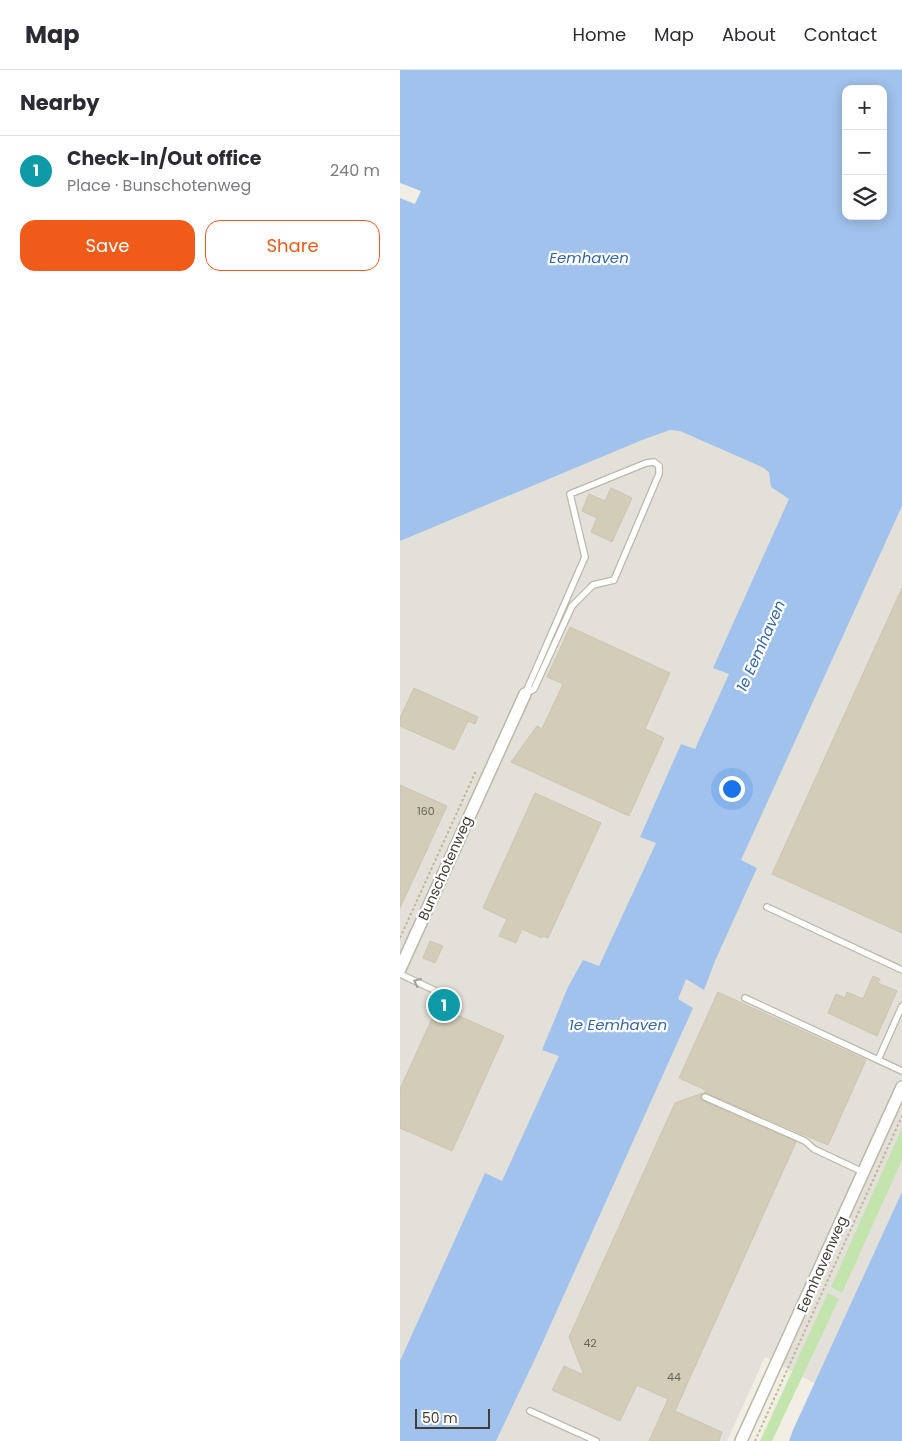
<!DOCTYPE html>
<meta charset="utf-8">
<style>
body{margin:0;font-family:Poppins,sans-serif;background:#f7f7f7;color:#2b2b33}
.controls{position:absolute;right:15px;top:15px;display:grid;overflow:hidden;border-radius:10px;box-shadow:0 2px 12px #0003}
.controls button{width:45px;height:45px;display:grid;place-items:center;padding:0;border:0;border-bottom:1px solid #e1e1e2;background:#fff;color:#2b2b33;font:25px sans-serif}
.scale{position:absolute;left:15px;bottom:12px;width:75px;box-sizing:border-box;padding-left:5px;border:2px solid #433f34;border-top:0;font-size:14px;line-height:18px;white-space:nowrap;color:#433f34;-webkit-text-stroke:4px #fff;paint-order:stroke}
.you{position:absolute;left:331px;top:718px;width:18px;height:18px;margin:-12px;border:4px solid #fff;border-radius:50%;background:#1a73e8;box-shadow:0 0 0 8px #1a73e833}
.badge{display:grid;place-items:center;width:32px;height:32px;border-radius:50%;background:#f15b1a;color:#fff;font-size:16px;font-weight:700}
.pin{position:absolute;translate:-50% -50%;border:2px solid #fff;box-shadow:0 1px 5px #0006}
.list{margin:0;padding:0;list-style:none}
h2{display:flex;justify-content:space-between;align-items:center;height:65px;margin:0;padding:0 20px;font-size:21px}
h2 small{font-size:16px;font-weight:400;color:#7c7c81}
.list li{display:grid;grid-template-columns:32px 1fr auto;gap:15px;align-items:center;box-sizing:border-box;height:70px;padding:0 20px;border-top:1px solid #e1e1e2}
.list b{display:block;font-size:19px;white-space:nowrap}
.list p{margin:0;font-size:16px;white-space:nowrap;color:#7c7c81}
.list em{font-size:16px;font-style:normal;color:#7c7c81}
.actions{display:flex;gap:10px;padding:15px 20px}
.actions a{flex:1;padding:11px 0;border:1px solid #f15b1a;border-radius:15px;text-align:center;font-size:18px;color:#f15b1a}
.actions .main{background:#f15b1a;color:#fff}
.icon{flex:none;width:28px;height:28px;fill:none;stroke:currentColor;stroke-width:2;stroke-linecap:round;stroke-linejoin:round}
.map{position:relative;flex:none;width:502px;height:1371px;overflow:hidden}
header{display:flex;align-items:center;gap:30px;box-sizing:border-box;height:70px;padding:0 25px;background:#fff;border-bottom:1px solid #e1e1e2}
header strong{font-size:24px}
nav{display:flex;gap:28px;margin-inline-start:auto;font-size:18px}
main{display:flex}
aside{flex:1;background:#fff}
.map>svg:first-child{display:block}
.industrial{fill:#e3e0d9}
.green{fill:#c3e4ad}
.water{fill:#a1c2ec;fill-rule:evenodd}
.pier{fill:#f1efe4}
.building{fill:#d2ccb9;stroke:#ccc5ad}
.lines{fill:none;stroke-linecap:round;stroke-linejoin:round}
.service-casing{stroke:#bcb8a7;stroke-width:8}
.minor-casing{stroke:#bcb8a7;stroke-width:14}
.path{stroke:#bdb698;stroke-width:2;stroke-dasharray:2.5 2.5;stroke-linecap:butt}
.service{stroke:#fff;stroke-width:5.5}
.minor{stroke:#fff;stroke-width:11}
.oneway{stroke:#a19f9a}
.labels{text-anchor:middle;stroke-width:4.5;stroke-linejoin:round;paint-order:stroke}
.number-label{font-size:11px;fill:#676255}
.street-label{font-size:14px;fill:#433f34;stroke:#fff}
.water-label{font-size:15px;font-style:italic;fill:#3265a9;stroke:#fff}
</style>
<header>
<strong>Map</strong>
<nav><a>Home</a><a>Map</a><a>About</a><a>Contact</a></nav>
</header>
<main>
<aside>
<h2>Nearby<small></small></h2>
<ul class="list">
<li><span class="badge" style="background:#0f9aa8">1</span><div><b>Check-In/Out office</b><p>Place · Bunschotenweg</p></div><em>240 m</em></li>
</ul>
<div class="actions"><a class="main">Save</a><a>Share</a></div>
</aside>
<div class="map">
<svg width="502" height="1371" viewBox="0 0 502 1371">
<rect width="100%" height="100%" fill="#f1efe4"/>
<!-- industrial -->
<path class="industrial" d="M232,338L502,344V1184L435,1324L365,1287L327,1371H0V440Z"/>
<!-- green -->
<path class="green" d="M502,1058V1090L442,1223L431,1217Z
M428,1223L439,1229L372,1371H360Z"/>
<!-- water -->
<path class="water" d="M0,0H502V436L341,790L357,798L315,891L304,920L286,909L278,929L293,938L136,1287L96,1371H0V1291L85,1103L102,1111L159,986L142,980L168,917L183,890L199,896L256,773L240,767L281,674L295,679L329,604L313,598L389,429L371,417L369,402L362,397L280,361L270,360L242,370L0,471ZM446,19H483V146H446Z
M502,1122V1371H389L393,1360Z"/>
<!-- pier -->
<path class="pier" d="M0,113L21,121L15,134L0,128Z"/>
<!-- building -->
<path class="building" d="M211,418L232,428L212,472L191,462L197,448L182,441L189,424L205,431Z
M502,518V863L372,804Z
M170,557L270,603L245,659L264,668L229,746L111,692L137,656L142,659L163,614L147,607Z
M14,618L78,647L75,654L68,651L54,680L0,656V648Z
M0,715L47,736L0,838Z
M135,723L201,753L148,868L143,866L142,868L122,859L116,873L99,866L107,849L83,838Z
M30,871L43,876L35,893L23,888Z
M473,906L480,909L478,913L497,921L477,966L428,943L436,924L445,928L447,922L463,929Z
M318,922L466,990L428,1075L304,1022L308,1021L279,1008Z
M40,931L50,936L48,941L104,966L52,1081L0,1058V1019Z
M303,1023L300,1027L303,1031L396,1072L275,1341L322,1362L319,1371H249L268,1329L237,1315L220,1351L152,1320L164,1296L184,1305L169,1267L275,1033Z"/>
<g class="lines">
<defs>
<path id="service" d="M254,392L259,396V404L214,510L193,515L172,536L134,619L125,624L185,487L170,424L246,393Z
M367,837L502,900
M0,904L34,920
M345,928L502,1001
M478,990L502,936
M305,1027L405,1071L414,1079L463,1102
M130,1341L196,1371"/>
<path id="minor" d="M0,899L125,624
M341,1371L502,1017"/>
</defs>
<!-- service casing -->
<use href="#service" class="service-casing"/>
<!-- minor casing -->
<use href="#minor" class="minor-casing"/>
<!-- path -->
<path class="path" d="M0,868L75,703L78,702
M355,1371L502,1046"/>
<!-- service -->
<use href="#service" class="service"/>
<!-- minor -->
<use href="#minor" class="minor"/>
</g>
<!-- one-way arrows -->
<defs><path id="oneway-chevron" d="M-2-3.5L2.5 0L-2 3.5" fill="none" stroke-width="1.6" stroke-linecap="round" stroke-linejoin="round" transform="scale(1.25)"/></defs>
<use class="oneway" href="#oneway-chevron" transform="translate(17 912) rotate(-155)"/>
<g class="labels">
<!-- number labels -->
<g class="number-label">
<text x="26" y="745">160</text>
<text x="190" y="1277">42</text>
<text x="274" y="1311">44</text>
</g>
<!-- street labels -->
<g class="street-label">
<text transform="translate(45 798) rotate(-66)" y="5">Bunschotenweg</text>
<text transform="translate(422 1194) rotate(-66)" y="5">Eemhavenweg</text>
</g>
<!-- water labels -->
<g class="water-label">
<text x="189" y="193">Eemhaven</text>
<text transform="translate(361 576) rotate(-66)" y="5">1e Eemhaven</text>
<text x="218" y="960">1e Eemhaven</text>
</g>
</g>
</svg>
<div class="controls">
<button>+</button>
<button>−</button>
<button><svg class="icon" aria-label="layers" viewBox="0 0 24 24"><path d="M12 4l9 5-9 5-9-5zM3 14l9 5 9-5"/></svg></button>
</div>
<div class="scale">50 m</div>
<div class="you"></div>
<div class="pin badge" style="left:44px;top:935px;background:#0f9aa8">1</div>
</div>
</main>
